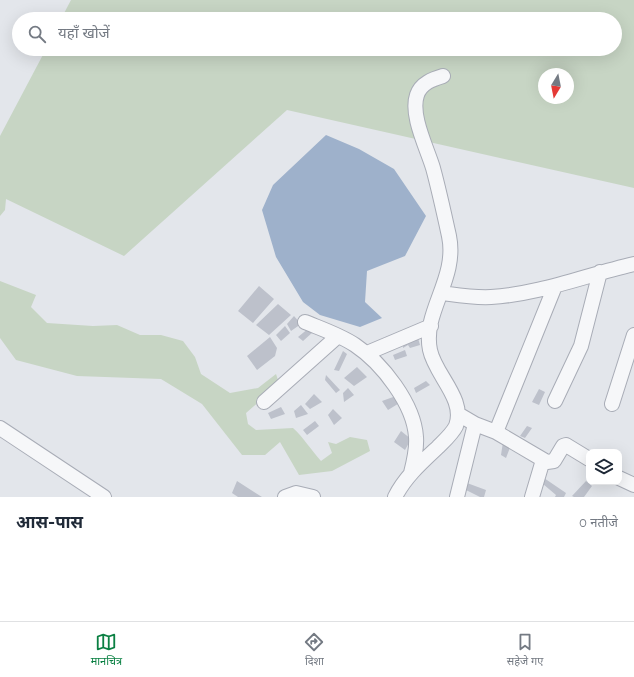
<!DOCTYPE html>
<html lang="hi">
<meta charset="utf-8">
<style>
body{margin:0;font-family:Raleway,"Noto Sans Devanagari",sans-serif;background:#f6f6f7;color:#1f2937}
.controls{position:absolute;right:12px;bottom:12px;display:grid;overflow:hidden;border-radius:8px;box-shadow:0 4px 16px #0002}
.controls button{width:36px;height:36px;display:grid;place-items:center;padding:0;border:0;border-bottom:1px solid #e0e1e3;background:#fff;color:#1f2937;font:20px sans-serif}
.compass{position:absolute;left:538px;top:68px;width:36px;height:36px;border-radius:50%;background:#fff;box-shadow:0 4px 16px #0002;rotate:190deg}
.list{margin:0;padding:0;list-style:none}
h2{display:flex;justify-content:space-between;align-items:center;height:52px;margin:0;padding:0 16px;font-size:17px}
h2 small{font-size:13px;font-weight:400;color:#747a83}
.icon{flex:none;width:22px;height:22px;fill:none;stroke:currentColor;stroke-width:2;stroke-linecap:round;stroke-linejoin:round}
.map{position:relative;flex:none;width:634px;height:497px;overflow:hidden}
.search{position:absolute;background:#fff;box-shadow:0 4px 16px #0002;left:12px;right:12px;top:12px;height:44px;display:flex;align-items:center;gap:10px;box-sizing:border-box;padding:0 14px;border-radius:22px;color:#747a83;font-size:15px}
.sheet{height:124px;background:#fff}
nav{display:flex;justify-content:space-around;align-items:center;box-sizing:border-box;height:56px;border-top:1px solid #e0e1e3;background:#fff;font-size:11px;color:#747a83}
nav a{display:grid;justify-items:center;gap:2px}
nav .on{color:#0b8043}
.map>svg:first-child{display:block}
.green{fill:#c7d5c4;fill-rule:evenodd}
.water{fill:#9eb1cb}
.building{fill:#bdc1cb}
.lines{fill:none;stroke-linecap:round;stroke-linejoin:round}
.minor-casing{stroke:#a8acb6;stroke-width:16}
.minor{stroke:#f6f7f9;stroke-width:14}
</style>
<div class="map">
<svg width="634" height="497" viewBox="0 0 634 497">
<rect width="100%" height="100%" fill="#e3e6eb"/>
<!-- green -->
<path class="green" d="M71,0H634V188L287,110L124,256L6,199L5,210L0,216V136L46,49H615V19H61ZM544,74H568V98H544Z
M0,281L36,295L31,307L47,323L93,326L117,325L140,335H161L183,341L195,357L201,374L230,393L258,388L276,374L280,386L261,400L246,413L248,424L256,430L293,428C304,438 311,450 321,461L332,453L328,442L336,444L350,437L367,440L370,451L332,471L299,475L280,442L265,455H242L202,404L161,379L77,376L16,360L0,338Z"/>
<!-- water -->
<path class="water" d="M326,135L359,149L394,169L426,216L405,256L367,271L365,302L382,318L360,327L320,315L303,302L276,257L262,210L273,185Z"/>
<!-- building -->
<path class="building" d="M259,286L274,299L253,323L238,311Z
M278,304L291,315L269,335L256,325Z
M294,316L301,324L291,331L287,324Z
M285,326L290,333L281,341L276,335Z
M309,328L313,332L303,341L298,337Z
M270,337L277,348L275,356L257,370L247,356Z
M418,338L420,345L410,348L408,345L403,348V345Z
M405,350L407,356L395,360L393,355Z
M343,351L347,354L339,371L334,370Z
M357,367L367,377L354,386L344,378Z
M326,375L340,390L336,393L325,380Z
M426,381L430,385L416,393L414,388Z
M348,388L354,395L344,402L343,393Z
M539,389L545,392L539,405L532,402Z
M314,394L322,402L310,409L305,404Z
M396,396L401,402L388,410L382,401Z
M301,405L308,414L296,418L294,411Z
M281,407L285,414L271,419L268,413Z
M333,409L342,418L334,425L328,415Z
M315,421L319,426L307,435L303,430Z
M527,426L532,428L525,438L520,436Z
M401,431L411,439L405,450L394,442Z
M503,442L511,445L506,458L501,455Z
M544,478L566,493L564,497H555L556,495L543,484Z
M237,481L262,497H238L232,493Z
M586,481L592,486L584,497H574L572,496Z
M467,483L486,490L484,497H480L466,490Z"/>
<g class="lines">
<defs>
<path id="minor" d="M442,293C457,295 475,298 491,297C540,294 586,275 634,264
M305,322C322,329 340,335 355,345C382,363 414,404 416,437C417,448 414,461 411,473
M367,353L431,326
M555,401L581,346L600,272
M264,402L338,336
M612,404L634,335
M458,414L475,424L496,432L547,462L554,461L563,446L566,445L589,459
M0,428L104,497
M496,432L555,286
M619,478L634,485
M285,497L296,493L313,497
M395,497C405,477 422,462 438,447C444,441 452,434 456,426C466,399 435,375 430,350C422,312 458,279 449,236C444,213 439,190 433,168C427,148 410,115 417,95C421,83 433,79 443,76
M457,497L475,424
M532,497L543,460"/>
</defs>
<!-- minor casing -->
<use href="#minor" class="minor-casing"/>
<!-- minor -->
<use href="#minor" class="minor"/>
</g>
</svg>
<div class="controls">
<button><svg class="icon" aria-label="layers" viewBox="0 0 24 24"><path d="M12 4l9 5-9 5-9-5zM3 14l9 5 9-5"/></svg></button>
</div>
<svg class="compass" viewBox="-18 -18 36 36"><path d="M0-13l5 13h-10z" fill="#e53935"/><path d="M0 13l5-13h-10z" fill="#747a83"/></svg>
<div class="search"><svg class="icon" aria-label="search" viewBox="0 0 24 24"><circle cx="10" cy="10" r="6"/><path d="M15 15l6 6"/></svg>यहाँ खोजें</div>
</div>
<section class="sheet">
<h2>आस-पास<small>0 नतीजे</small></h2>
<ul class="list">
</ul>
</section>
<nav>
<a class="on"><svg class="icon" aria-label="map" viewBox="0 0 24 24"><path d="M3 6l6-2 6 2 6-2v14l-6 2-6-2-6 2zM9 4v14M15 6v14"/></svg>मानचित्र</a>
<a><svg class="icon" aria-label="directions" viewBox="0 0 24 24"><path d="M12 3l9 9-9 9-9-9zM9 14v-3h6M13 9l2 2-2 2"/></svg>दिशा</a>
<a><svg class="icon" aria-label="saved" viewBox="0 0 24 24"><path d="M7 4h10v16l-5-4-5 4z"/></svg>सहेजे गए</a>
</nav>
